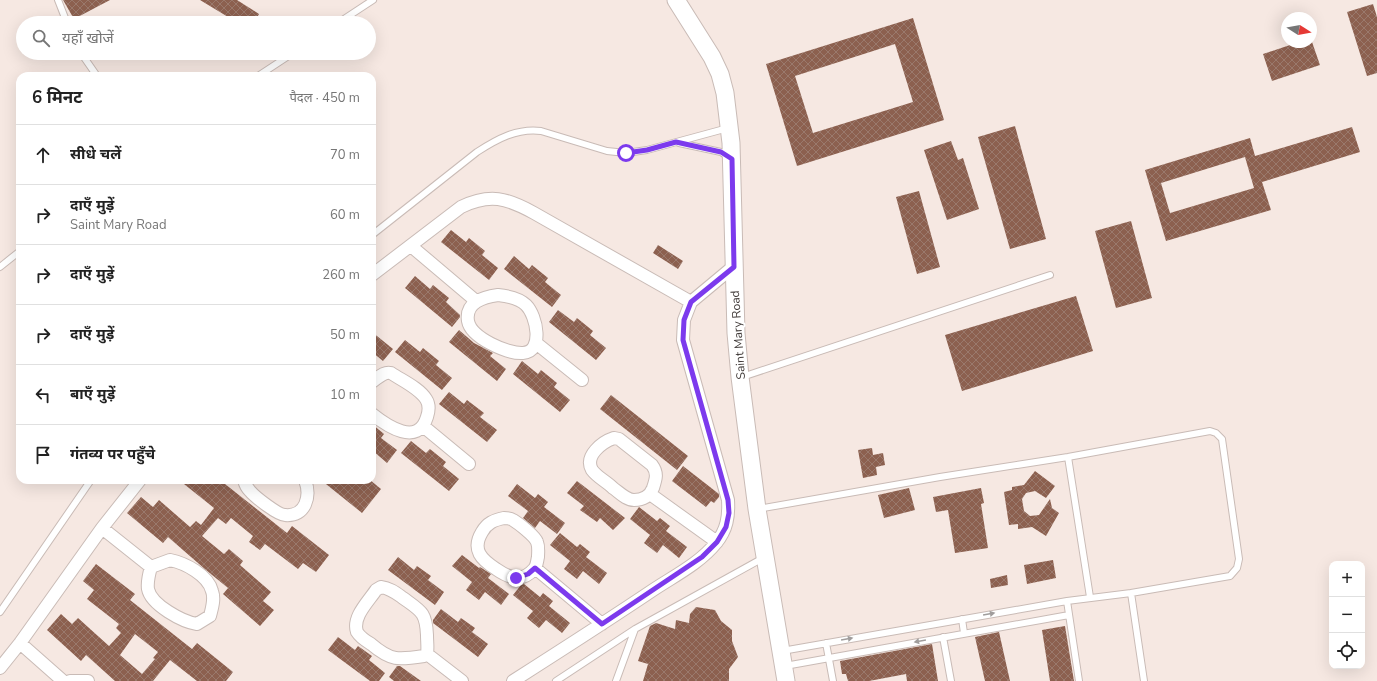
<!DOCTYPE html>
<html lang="hi">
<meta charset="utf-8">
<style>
body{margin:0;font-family:"Nunito Sans","Noto Sans Devanagari",sans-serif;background:#f2f2f2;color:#222}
.controls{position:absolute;right:12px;bottom:12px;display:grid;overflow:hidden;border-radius:8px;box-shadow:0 4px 16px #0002}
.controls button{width:36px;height:36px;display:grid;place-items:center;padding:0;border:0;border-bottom:1px solid #e0e0e0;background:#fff;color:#222;font:20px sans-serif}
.compass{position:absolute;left:1281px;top:12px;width:36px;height:36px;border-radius:50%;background:#fff;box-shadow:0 4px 16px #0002;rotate:101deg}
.stop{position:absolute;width:12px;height:12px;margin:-9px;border:3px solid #7c3aed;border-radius:50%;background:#fff}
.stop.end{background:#7c3aed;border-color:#fff;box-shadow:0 1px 4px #0008}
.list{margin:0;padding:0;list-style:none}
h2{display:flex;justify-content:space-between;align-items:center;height:52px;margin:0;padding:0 16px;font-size:17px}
h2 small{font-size:13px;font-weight:400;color:#767676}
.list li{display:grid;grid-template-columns:26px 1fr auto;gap:12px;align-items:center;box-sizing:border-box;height:60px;padding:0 16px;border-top:1px solid #e0e0e0}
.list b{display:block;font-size:15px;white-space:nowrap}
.list p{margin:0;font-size:13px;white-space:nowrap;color:#767676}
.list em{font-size:13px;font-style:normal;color:#767676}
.icon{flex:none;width:22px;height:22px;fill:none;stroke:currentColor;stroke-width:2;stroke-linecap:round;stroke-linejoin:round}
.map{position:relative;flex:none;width:1377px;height:681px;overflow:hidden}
.search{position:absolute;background:#fff;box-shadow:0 4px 16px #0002;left:16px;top:16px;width:360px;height:44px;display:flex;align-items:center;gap:10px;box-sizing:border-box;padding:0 14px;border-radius:22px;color:#767676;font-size:15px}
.panel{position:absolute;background:#fff;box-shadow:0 4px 16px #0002;left:16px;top:72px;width:360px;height:412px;border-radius:12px}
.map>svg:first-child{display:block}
.building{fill:url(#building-cross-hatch);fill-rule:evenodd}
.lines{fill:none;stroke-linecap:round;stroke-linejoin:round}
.lane-casing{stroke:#c9bbb6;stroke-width:8}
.street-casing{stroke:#c9bbb6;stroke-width:14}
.secondary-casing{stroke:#c9bbb6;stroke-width:19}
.lane{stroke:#fff;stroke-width:6}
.street{stroke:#fff;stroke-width:12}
.secondary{stroke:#fff;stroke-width:17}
.oneway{fill:#a09d9c}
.route{stroke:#7c3aed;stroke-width:5}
.labels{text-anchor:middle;stroke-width:4;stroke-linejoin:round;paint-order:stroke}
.street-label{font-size:12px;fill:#413b39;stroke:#fff}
</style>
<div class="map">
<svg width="1377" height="681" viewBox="0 0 1377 681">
<defs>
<pattern id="building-cross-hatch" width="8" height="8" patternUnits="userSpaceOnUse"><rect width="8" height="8" fill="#8c604f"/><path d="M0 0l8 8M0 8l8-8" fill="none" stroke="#9a796c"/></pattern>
</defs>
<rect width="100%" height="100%" fill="#f6e8e2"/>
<!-- building -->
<path class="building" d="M63,0H110L74,19Z
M200,0H237L259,14L254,23H238Z
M1373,4L1377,17V73L1367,76L1347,12Z
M913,18L944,120L797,166L766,64ZM895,44L913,102L813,133L795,76Z
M1299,42H1312L1320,65L1272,81L1263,54Z
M1015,126L1046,239L1010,249L978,137Z
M1352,127L1360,152L1262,182L1271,210L1166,241L1145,170L1250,138L1255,156ZM1245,157L1254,188L1170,213L1161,183Z
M951,141L958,160L963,158L979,209L947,220L924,150Z
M919,191L940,267L917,274L896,197Z
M1131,221L1152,298L1116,308L1095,231Z
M451,230L466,242L469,238L485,251L482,255L498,268L489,280L441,242Z
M658,245L683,261L678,269L653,253Z
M514,256L529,269L532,265L548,278L545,282L561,295L552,307L504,269Z
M415,276L430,289L433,285L449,298L446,302L460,315V317L452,327L405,288Z
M1076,296L1093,351L962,391L945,335Z
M558,310L574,322L577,318L593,331L590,335L606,348L596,360L549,322Z
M459,330L474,343L493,353L490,356L506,369L497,381L449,342Z
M372,332L393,349L383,361L372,352Z
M405,340L420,352L423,348L439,361L436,365L452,378L442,390L395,352Z
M522,361L538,374L541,370L557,383L554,387L570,400L560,412L513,374Z
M449,392L464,404L467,400L484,413L480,417L497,430L487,442L439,404Z
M611,395L688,456L677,470L600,409Z
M372,424L384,434L381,438L397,450L387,463L372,450Z
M411,441L426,453L430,449L446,462L443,466L459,479L449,491L401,453Z
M872,448L873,455L883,453L885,465L876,467L877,475L863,478L858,450Z
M683,466L719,494V497L714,503L711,501L706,507L672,481Z
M1035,471L1055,486L1046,498L1035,491L1026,493L1022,499L1024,511L1030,516L1039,515L1050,499L1052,508L1059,513L1046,536L1032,527L1018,529V524L1009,525L1004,492L1012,490V487L1024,485Z
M179,480H228L225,484L287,533L292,526L329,555L316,572L303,563L298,569L265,544L260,550L249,542L253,536L231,518L226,524L218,518L202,536L224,554L229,549L243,561L240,565L271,592L263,601L274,610L260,626L223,594L228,588L206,570L168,537L163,543L127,513L141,497L153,507L159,500L190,527L196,521L201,525L214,508Z
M321,480H370L381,489L362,513Z
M577,481L625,518L613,530L600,518L597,522L580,510L584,506L567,493Z
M517,484L535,498L538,494L548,502L544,507L565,523L557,534L540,521L535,528L523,518L528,511L508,496Z
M909,488L915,510L884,518L878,495Z
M981,488L984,503L981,504L988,548L955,553L948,510L936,512L933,497Z
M639,507L657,521L660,518L670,526L666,531L687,547L679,558L663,545L657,553L644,543L650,535L630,519Z
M560,533L577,547L580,544L590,552L586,557L607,573L599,584L583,571L577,579L564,569L570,561L550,545Z
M462,555L479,568L480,567L491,574L488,578L509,594L501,605L485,592L479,600L466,590L472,582L452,566Z
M398,557L414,570L417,566L431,576L428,580L444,592L435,605L388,570Z
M1053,560L1056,578L1027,584L1024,565Z
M96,564L135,594L130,600L192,649L197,643L233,672L226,681H197L170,660L153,681H115L86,655L81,661L47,630L61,614L72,624L78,618L109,646L121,633L116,628L119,624L87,599L94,590L83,581ZM135,634L158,652L153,658L155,659L142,674L120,655Z
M1007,575L1008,585L991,588L990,579Z
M524,584L540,597L543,593L553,601L549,606L570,623L562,633L546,620L539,628L527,618L533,611L513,595L521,585Z
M696,607L715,610L721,621L732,630V641L738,657L729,669V681H643L648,664L638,661L650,626L656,623L675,629L676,620L689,623L690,614Z
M441,609L458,622L461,618L475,628L472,632L488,644L478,657L433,623V620Z
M1065,626L1074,681H1050L1042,630Z
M999,632L1010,681H985L975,637Z
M338,637L355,650L358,646L372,656L369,660L385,673L379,681H370L328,650Z
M932,644L938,681H907L906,674L869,681H848L846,674H842L840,661Z
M397,666H400L421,681H394L389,677Z"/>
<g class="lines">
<defs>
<path id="lane" d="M58,0L67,23
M338,23L373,0
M81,53L97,76
M258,76L293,53
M679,143L721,152L729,157
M372,235L477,152C497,139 517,128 541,131L607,151L626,153L647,150L728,128
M0,267L20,251
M742,377L1050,275
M1068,457L1090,597
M758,509L940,477L1068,457L1210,431L1216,433L1222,439L1239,559L1237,568L1230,576L1131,593
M1067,601L1079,681
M0,612L91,480
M962,619L964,633
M943,637L951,681
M826,643L833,681
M782,651L1067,601L1131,593L1144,681
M785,666L1069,615
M556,681L635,629L763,558
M616,681L635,629"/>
<path id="street" d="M411,246L476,301
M372,275L461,207C490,193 507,198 534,213L691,302
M498,295C508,296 519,298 526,305C537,316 544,352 523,353C508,354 471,338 468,321C465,302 484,297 498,295Z
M536,343L582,380
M372,382C378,378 384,371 391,373C403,381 419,388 426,399C430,405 429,411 427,417C418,447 387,426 372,414
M423,426L469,464
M614,438L619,439L652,465C658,473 656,479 653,488C650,496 643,500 634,500C626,500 619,492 613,488C607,482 597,477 592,470C584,456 602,442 614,438Z
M244,480C245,484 247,488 250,491C255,497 278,515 285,515C306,517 311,496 305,480
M650,494L717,542
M504,518C507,518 510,518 513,520C518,523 535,536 537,542C539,547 538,553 538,557C537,561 537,566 534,569C522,583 509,578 496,569C482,560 471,550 482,532C487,523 494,520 504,518Z
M102,528L151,567
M170,560C185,563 208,575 212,591C215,599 212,608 210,616L197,624C183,622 151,605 148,589C147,582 149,574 151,567Z
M535,568L602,624
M381,587C390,588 396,593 403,598C421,611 426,612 427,635C427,642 428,648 427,654L424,656C398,660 391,661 371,644C366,641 360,637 357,632C352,617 368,602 376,590Z
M20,643L63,681
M427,654L462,681
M0,668L20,643L102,528L140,480
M70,681H88
M513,681C560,651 607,621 653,590C674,576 700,563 716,543C727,530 729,516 728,500L683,340L684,320L691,302L733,267"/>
<path id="secondary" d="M676,0L712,57L720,74L725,93L731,143L736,333L740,377L757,509L786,681"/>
</defs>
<!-- lane casing -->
<use href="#lane" class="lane-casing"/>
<!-- street casing -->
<use href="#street" class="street-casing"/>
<!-- secondary casing -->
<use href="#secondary" class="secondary-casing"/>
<!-- lane -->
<use href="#lane" class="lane"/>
<!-- street -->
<use href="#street" class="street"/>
<!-- secondary -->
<use href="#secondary" class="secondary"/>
</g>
<!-- one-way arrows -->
<defs><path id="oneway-solid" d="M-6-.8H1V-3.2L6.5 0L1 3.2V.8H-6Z"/></defs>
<g class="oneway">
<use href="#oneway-solid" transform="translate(989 614) rotate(-10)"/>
<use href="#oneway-solid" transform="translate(847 639) rotate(-10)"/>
<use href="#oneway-solid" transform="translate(920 641) rotate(170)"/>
</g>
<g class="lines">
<!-- route -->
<path class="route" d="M516,578L528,574L535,568L602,624L702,557L717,542L726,527L729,513L728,500L683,340L684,320L691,302L734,267L732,159L721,152L676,142L647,150L626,153"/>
</g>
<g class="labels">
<!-- street labels -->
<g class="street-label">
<text transform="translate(738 335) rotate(-94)" y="4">Saint Mary Road</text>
</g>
</g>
</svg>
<div class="controls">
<button>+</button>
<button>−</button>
<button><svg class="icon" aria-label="locate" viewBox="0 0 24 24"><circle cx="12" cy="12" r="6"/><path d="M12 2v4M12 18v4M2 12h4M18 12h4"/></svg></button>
</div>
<svg class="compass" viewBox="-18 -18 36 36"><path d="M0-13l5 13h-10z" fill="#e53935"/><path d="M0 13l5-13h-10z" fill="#767676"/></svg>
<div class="stop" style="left:626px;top:153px"></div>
<div class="stop end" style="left:516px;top:578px"></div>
<div class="search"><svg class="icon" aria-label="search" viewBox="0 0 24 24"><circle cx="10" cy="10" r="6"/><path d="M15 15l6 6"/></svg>यहाँ खोजें</div>
<section class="panel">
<h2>6 मिनट<small>पैदल · 450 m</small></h2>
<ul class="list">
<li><svg class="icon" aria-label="ahead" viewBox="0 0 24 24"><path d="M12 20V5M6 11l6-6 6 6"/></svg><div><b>सीधे चलें</b></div><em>70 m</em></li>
<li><svg class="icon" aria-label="right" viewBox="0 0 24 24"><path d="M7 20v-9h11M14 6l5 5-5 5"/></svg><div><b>दाएँ मुड़ें</b><p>Saint Mary Road</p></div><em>60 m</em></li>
<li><svg class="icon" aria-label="right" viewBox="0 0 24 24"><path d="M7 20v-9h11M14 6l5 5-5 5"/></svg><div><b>दाएँ मुड़ें</b></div><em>260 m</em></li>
<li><svg class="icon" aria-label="right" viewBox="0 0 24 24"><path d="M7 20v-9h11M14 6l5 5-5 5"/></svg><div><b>दाएँ मुड़ें</b></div><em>50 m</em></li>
<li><svg class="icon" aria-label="left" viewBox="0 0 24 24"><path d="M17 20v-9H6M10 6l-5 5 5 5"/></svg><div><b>बाएँ मुड़ें</b></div><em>10 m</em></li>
<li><svg class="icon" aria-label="arrive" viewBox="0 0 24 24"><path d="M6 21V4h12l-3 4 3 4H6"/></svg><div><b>गंतव्य पर पहुँचे</b></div></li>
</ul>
</section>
</div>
